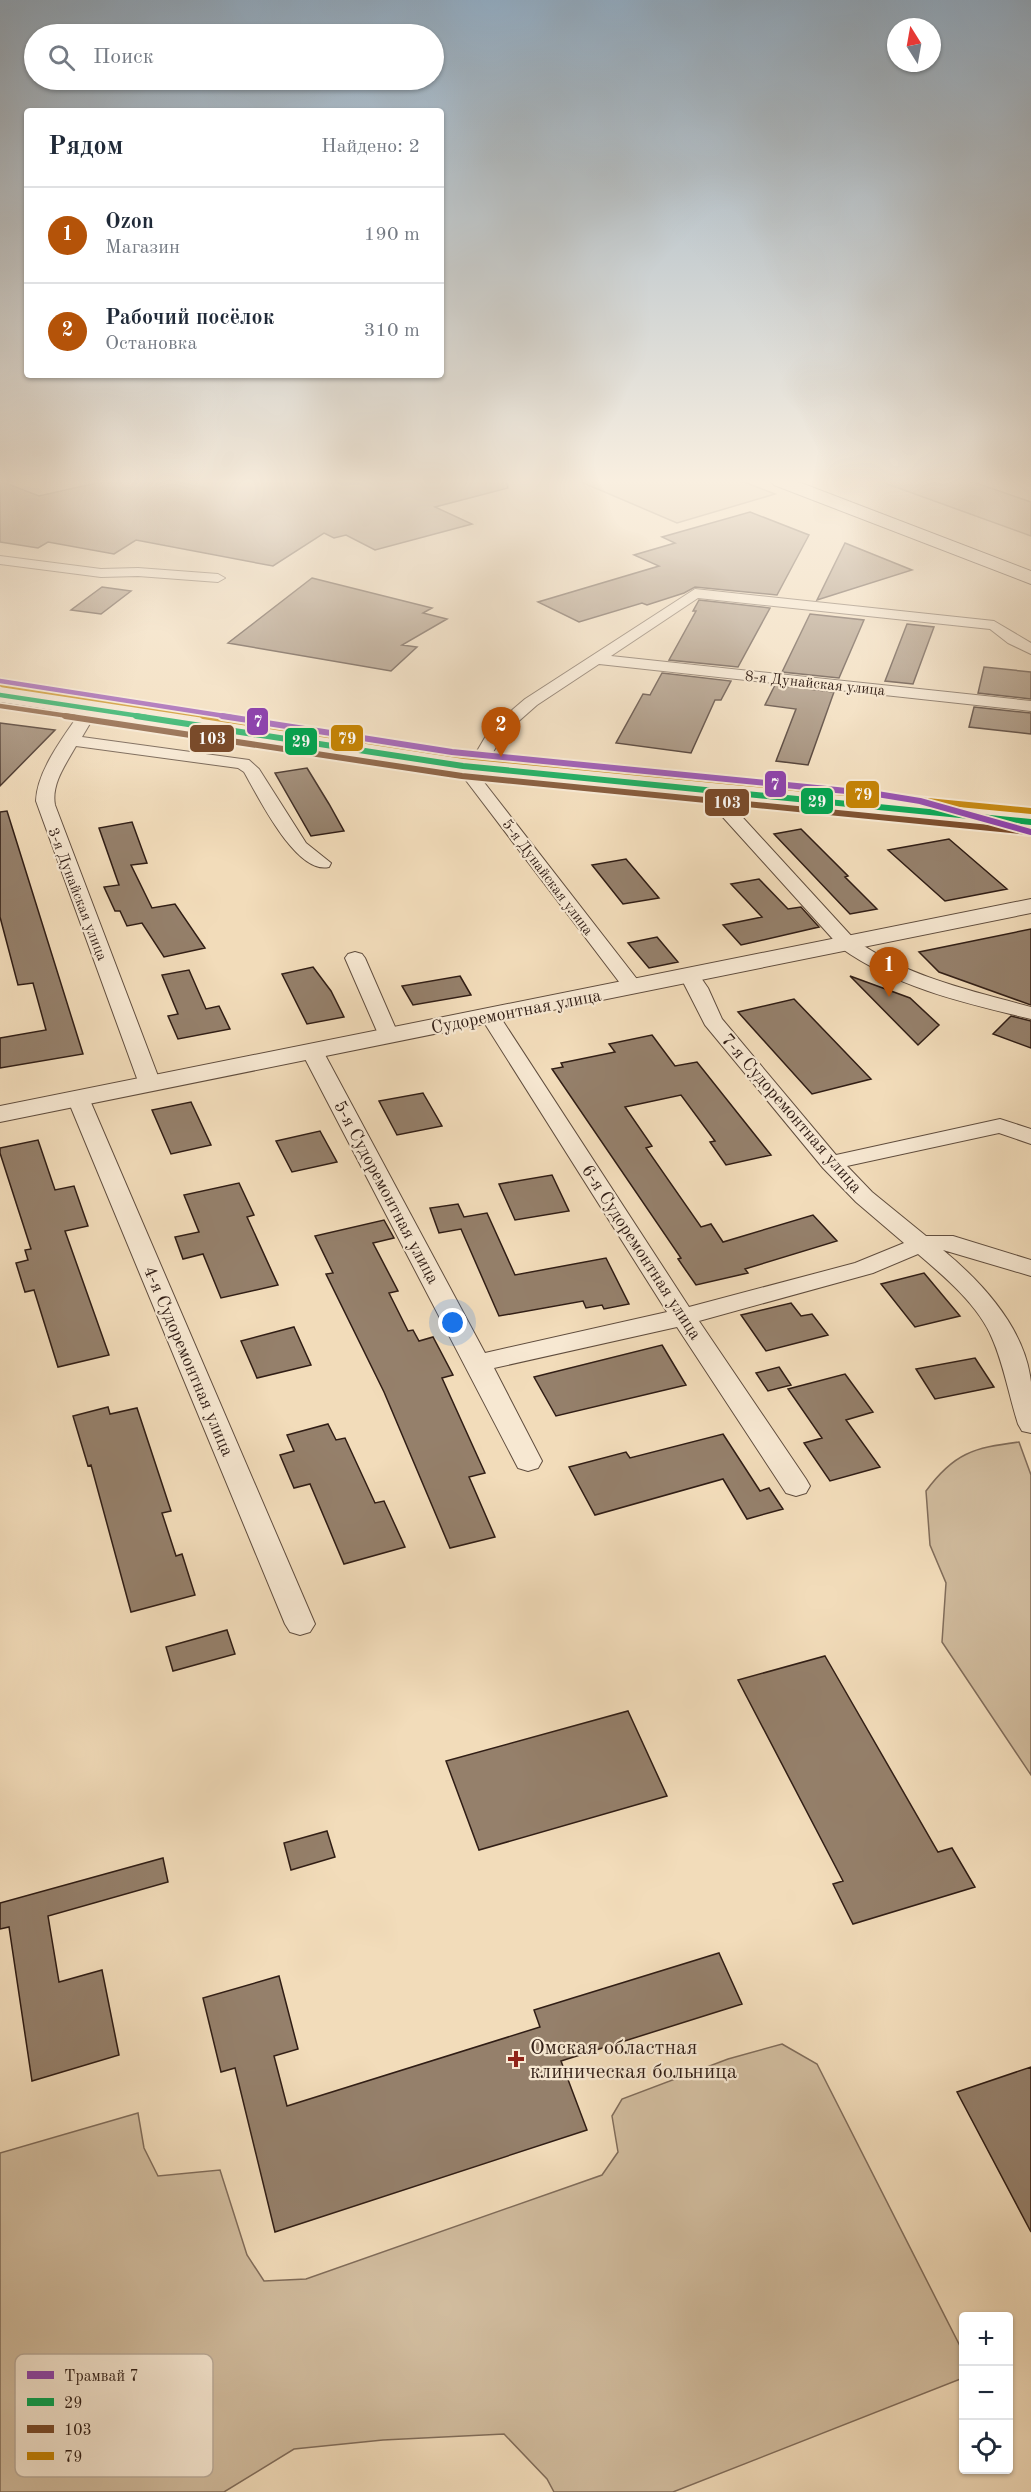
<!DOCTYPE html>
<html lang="ru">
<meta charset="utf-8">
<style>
body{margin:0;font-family:"Old Standard TT",serif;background:#f2f2f3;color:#1f2937}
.controls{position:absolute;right:18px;bottom:18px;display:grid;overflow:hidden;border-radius:6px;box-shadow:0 2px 4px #0004}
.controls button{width:54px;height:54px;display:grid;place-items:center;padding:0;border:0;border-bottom:2px solid #e0e1e3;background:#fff;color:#1f2937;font:30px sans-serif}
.compass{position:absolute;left:887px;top:18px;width:54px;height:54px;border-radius:50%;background:#fff;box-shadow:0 2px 4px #0004;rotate:349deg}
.you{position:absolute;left:453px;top:1323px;width:21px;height:21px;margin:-15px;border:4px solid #fff;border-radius:50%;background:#1a73e8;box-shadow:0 0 0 9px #1a73e833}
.badge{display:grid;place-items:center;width:39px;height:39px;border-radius:50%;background:#b45309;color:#fff;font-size:20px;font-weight:700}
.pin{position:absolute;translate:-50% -50px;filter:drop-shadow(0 2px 3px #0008)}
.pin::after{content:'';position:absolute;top:32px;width:21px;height:18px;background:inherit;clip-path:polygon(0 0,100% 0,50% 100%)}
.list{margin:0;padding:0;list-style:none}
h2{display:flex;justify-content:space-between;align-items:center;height:78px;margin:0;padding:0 24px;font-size:26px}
h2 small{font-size:20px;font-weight:400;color:#747a83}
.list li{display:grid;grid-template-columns:39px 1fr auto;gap:18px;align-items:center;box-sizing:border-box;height:96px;padding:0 24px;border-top:2px solid #e0e1e3}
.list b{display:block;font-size:22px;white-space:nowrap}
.list p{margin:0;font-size:20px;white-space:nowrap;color:#747a83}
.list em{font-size:20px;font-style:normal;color:#747a83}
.icon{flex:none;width:33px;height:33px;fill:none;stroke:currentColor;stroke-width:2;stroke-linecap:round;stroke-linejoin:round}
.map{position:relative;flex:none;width:1031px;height:2492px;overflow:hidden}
.search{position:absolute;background:#fff;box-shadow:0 2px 4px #0004;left:24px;top:24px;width:420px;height:66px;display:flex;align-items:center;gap:15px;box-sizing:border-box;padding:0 21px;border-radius:33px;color:#747a83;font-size:22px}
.panel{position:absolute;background:#fff;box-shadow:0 2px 4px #0004;left:24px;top:108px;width:420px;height:270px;border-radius:6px}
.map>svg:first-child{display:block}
.green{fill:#d1bc9e;stroke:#806c5a;stroke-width:1.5}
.building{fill:#95806b;stroke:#301d15;stroke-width:1.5}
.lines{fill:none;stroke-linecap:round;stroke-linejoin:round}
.minor-casing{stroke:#604d3e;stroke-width:2}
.tertiary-casing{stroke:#604d3e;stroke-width:2}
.secondary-casing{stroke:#301d15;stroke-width:2}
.minor{fill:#f7e8d2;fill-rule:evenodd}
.tertiary{fill:#f7e8d2;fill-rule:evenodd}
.secondary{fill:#f7e8d2;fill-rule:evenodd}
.bus-1-far1-casing{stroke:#f7e8d2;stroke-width:8}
.bus-1-casing{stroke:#f7e8d2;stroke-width:10}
.bus-2-far1-casing{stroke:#f7e8d2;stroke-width:8}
.bus-2-casing{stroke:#f7e8d2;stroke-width:10}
.bus-3-far1-casing{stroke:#f7e8d2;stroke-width:8}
.bus-3-casing{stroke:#f7e8d2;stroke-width:10}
.bus-1-far1{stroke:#00a651;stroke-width:4.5}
.bus-1{stroke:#00a651;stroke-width:6}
.bus-2-far1{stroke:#7a4b2a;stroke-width:4.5}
.bus-2{stroke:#7a4b2a;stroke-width:6}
.bus-3-far1{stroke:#c58405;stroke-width:4.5}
.bus-3{stroke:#c58405;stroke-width:6}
.tram-1-far1-casing{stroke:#f7e8d2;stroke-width:8}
.tram-1-casing{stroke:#f7e8d2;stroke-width:10}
.tram-1-far1{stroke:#8e44ad;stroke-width:4.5}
.tram-1{stroke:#8e44ad;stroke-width:6}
.poi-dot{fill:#8f2418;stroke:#f7e8d2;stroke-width:2}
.labels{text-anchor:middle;stroke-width:4.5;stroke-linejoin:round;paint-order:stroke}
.far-street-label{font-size:15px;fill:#301d15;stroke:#f7e8d2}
.street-label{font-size:18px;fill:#301d15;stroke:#f7e8d2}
.near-poi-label{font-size:21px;fill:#301d15;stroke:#f7e8d2;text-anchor:start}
.key{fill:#f7e8d2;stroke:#bbab99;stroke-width:1.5}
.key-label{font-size:16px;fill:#301d15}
.line-badge{stroke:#f7e8d2;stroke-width:2}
.badge-label{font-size:16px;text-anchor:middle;font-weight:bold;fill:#fff}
</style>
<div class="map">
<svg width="1031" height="2492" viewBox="0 0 1031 2492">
<rect width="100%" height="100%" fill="#f2dcba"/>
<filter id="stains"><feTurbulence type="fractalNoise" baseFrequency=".00333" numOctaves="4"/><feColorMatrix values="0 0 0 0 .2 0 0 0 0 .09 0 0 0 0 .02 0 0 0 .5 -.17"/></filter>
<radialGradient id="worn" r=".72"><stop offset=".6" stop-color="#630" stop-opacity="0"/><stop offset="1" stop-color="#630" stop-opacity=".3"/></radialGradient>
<!-- green -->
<path class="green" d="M579,481H741L775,494L677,523Z
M879,481H970L1031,502V536Z
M1019,1442L1031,1475V1775L942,1642L946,1583L930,1545L926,1491C954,1453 973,1448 1019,1442Z
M782,2044L817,2064L963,2352V2378L673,2492H554L547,2479L504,2434L383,2440L294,2449L224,2492H0V2153L138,2113L144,2148L158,2176L220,2170L247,2255L264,2281L306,2279L602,2175L618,2152L612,2116L622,2099L728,2059Z"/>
<!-- building -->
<path class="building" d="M0,481L39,496L105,481H507L508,488L435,507L472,524L375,550L346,535L334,538L324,533L273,566L136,540L114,554L48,542L38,548L0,542Z
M750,512L809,535L777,595L695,587L684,593L647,605L642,603L579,622L538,602L659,566L634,555L675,543L662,537Z
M845,543L912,570L817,600Z
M312,578L432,608L423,613L447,619L402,645L417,647L391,671L228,643Z
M102,587L131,591L101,614L71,610Z
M699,600L770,608L738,667L669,660L696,611H693Z
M810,614L864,620L839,678L782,672Z
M907,624L934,627L913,684L885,681Z
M984,667L1031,672V699L978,693Z
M662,673L731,681L721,700H715L691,753L616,743L643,694L650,695Z
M775,685L834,692L808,765L776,761L796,709L765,705Z
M974,707L1031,713V734L969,727Z
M0,723L55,730L0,786Z
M307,768L329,804L344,831L311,836L275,773Z
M7,811L83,1054L0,1068V1038L46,1030L33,983L18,985L0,917V812Z
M132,822L147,863L131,865L152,908L175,904L205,948L164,957L142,923L127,926L120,911H115L104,887L119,885L99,828Z
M801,829L848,876L845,877L877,909L850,914L774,834Z
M949,839L1007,889L945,901L888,850Z
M626,859L659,898L623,904L592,865Z
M759,879L788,909L801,907L819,927L741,945L723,925L762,917L731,884Z
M1031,929V1005L939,972L919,952Z
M657,937L678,962L649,968L628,943Z
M313,967L331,991L344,1017L307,1024L282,974Z
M189,970L206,1009L219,1006L230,1029L178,1039L168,1016L178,1014L162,975Z
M460,976L471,995L413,1005L402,986Z
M850,976L910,998L939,1025L918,1045Z
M794,999L871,1079L812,1094L738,1012Z
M1011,1016L1031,1021V1048L993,1034Z
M652,1035L675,1066L697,1062L771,1155L726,1165L710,1142L715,1141L681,1095L625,1107L652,1146L646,1148L701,1227L711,1224L723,1242L813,1215L837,1241L745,1269L748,1273L696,1285L678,1259L681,1258L552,1069L563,1067L561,1063L615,1052L609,1044Z
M423,1093L442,1126L397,1135L379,1101Z
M191,1102L211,1145L171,1154L152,1110Z
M320,1131L337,1162L292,1172L276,1141Z
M38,1140L55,1190L74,1186L88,1226L65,1231L109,1355L58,1367L34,1290L25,1292L16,1263L28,1260L25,1250L31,1249L0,1153V1148Z
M552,1175L569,1211L515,1220L499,1184Z
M239,1183L254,1215L247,1217L278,1285L221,1298L203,1254L183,1259L175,1237L199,1232L184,1195Z
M458,1204L464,1217L487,1213L515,1275L606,1258L629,1304L604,1309L602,1305L586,1308L583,1301L499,1316L461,1229L439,1233L430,1208Z
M384,1220L394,1238L373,1243L398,1291L389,1293L408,1331L413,1330L419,1341L433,1337L453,1375L442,1378L485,1473L469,1477L495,1537L450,1548L384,1392L326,1274L333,1273L315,1236Z
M924,1273L960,1316L915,1327L881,1284Z
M791,1303L801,1316L812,1314L828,1335L766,1351L741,1315Z
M294,1327L311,1365L257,1378L241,1341Z
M662,1345L686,1385L556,1416L534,1377Z
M975,1358L994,1387L935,1399L916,1369Z
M779,1367L791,1385L768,1391L756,1373Z
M845,1374L873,1412L846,1420L880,1467L830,1481L804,1443L822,1438L788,1389Z
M108,1407L110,1414L137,1408L171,1511L162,1513L176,1556L182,1554L195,1595L131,1612L91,1465L88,1466L73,1416Z
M328,1424L336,1440L345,1438L375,1503L384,1501L405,1547L344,1564L310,1484L294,1488L280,1455L294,1451L287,1435Z
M723,1434L760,1491L769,1488L783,1509L747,1519L723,1479L595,1515L569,1467L626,1452L630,1458Z
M227,1630L235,1654L173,1671L166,1647Z
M825,1656L938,1852L952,1848L975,1887L853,1924L833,1884L843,1881L738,1680Z
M628,1711L667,1796L479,1850L446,1761Z
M327,1831L335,1857L291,1870L284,1843Z
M163,1858L168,1882L48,1916L59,1982L102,1970L119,2055L32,2081L9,1927L0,1929V1903Z
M719,1953L742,2004L561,2061L587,2130L275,2232L235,2068L221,2072L203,1998L279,1976L298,2049L274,2056L287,2106L540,2027L534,2010Z
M1031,2067V2232L957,2092Z"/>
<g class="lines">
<defs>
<path id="minor" d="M0,556L101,569L138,568L218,574L225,578L218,582L138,576L101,577L0,564Z
M695,589L994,621L1031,643V654L1008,643L990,629L698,598L611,656L1031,701V711L599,664L537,705L503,735L482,771L476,772L640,983L643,987L640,991H626L455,766L463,761L470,763L490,729L525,699Z
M90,705L98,710L82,737L249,760L259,769L306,843L331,863L329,867C296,875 258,796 244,772L238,768L76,746C66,764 51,784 55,805L161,1084L158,1089H142L139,1084L36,801C37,769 67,732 84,707Z
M707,784L713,785L855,940C908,977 969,990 1031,1007V1019C965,1003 897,988 841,948L701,793L698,789Z
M355,952L362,954L365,958L399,1036L396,1040H382L379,1036L345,958L348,954Z
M690,970L697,972L708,988L722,1019L836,1155L1000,1119L1031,1129V1144L999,1133L847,1166L872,1192L926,1236H953L1031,1260V1276L943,1250C983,1283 1025,1329 1031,1382C1031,1399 1031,1417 1031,1433L1022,1431L1018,1424C1009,1396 1004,1365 992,1338C979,1306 945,1277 918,1254L873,1273L699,1321L806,1479L810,1486L806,1493L796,1496L786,1493L677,1327L494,1368L542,1461L538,1468L528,1471L518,1468L301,1051L305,1047H319L323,1051L485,1353L667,1312L480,1016L483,1012H497L689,1307L855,1263L904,1243L856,1202L823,1168L705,1025L680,976L683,972Z
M78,1091L86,1093L89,1098L315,1624L310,1632L300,1635L290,1632L285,1624L67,1098L70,1093Z"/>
<path id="tertiary" d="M1031,899V913L0,1122V1106Z"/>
<path id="secondary" d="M771,481H796L1031,571V584L774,485Z
M0,688L463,759L1031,815V829L463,773L0,702Z"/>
</defs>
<!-- minor casing -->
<use href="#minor" class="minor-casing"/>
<!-- tertiary casing -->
<use href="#tertiary" class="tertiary-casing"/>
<!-- secondary casing -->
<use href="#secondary" class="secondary-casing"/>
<!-- minor -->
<use href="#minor" class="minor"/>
<!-- tertiary -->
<use href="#tertiary" class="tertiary"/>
<!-- secondary -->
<use href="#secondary" class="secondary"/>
<defs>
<path id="bus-1-far1" d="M0,695L146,717"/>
<path id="bus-1" d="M136,716L463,766L1031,822"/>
<path id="bus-2-far1" d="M0,706L75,717"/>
<path id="bus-2" d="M65,716L462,776L1030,832"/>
<path id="bus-3-far1" d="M2,685L212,717"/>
<path id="bus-3" d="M203,716L464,756L1031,811"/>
</defs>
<!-- bus-1-far1 casing -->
<use href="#bus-1-far1" class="bus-1-far1-casing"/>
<!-- bus-1 casing -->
<use href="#bus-1" class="bus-1-casing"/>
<!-- bus-2-far1 casing -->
<use href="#bus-2-far1" class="bus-2-far1-casing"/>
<!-- bus-2 casing -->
<use href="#bus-2" class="bus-2-casing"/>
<!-- bus-3-far1 casing -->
<use href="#bus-3-far1" class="bus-3-far1-casing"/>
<!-- bus-3 casing -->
<use href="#bus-3" class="bus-3-casing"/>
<!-- bus-1-far1 -->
<use href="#bus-1-far1" class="bus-1-far1"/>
<!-- bus-1 -->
<use href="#bus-1" class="bus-1"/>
<!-- bus-2-far1 -->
<use href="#bus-2-far1" class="bus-2-far1"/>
<!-- bus-2 -->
<use href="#bus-2" class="bus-2"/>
<!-- bus-3-far1 -->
<use href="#bus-3-far1" class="bus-3-far1"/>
<!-- bus-3 -->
<use href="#bus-3" class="bus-3"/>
<defs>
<path id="tram-1-far1" d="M0,681L231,717"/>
<path id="tram-1" d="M222,716L452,752L877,794L920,801L1031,832"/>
</defs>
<!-- tram-1-far1 casing -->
<use href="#tram-1-far1" class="tram-1-far1-casing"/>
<!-- tram-1 casing -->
<use href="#tram-1" class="tram-1-casing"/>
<!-- tram-1-far1 -->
<use href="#tram-1-far1" class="tram-1-far1"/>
<!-- tram-1 -->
<use href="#tram-1" class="tram-1"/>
</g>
<!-- sky -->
<linearGradient id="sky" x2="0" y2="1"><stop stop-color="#91aabf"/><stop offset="0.58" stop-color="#f9efe0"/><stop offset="1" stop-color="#f9efe0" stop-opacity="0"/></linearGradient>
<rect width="1031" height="830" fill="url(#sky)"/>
<!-- markers -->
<path class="poi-dot" d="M513 2050h6v6h6v6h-6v6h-6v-6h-6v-6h6z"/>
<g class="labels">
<!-- far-street labels -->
<g class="far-street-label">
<text transform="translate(815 683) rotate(6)" y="5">8-я Дунайская улица</text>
<text transform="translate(548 877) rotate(53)" y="5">5-я Дунайская улица</text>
<text transform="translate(78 894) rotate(69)" y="5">3-я Дунайская улица</text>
</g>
<!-- street labels -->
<g class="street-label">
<text transform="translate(516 1011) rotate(-11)" y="6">Судоремонтная улица</text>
<text transform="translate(792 1113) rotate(49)" y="6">7-я Судоремонтная улица</text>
<text transform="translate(387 1192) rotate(62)" y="6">5-я Судоремонтная улица</text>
<text transform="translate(642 1252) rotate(57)" y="6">6-я Судоремонтная улица</text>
<text transform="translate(189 1361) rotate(67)" y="6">4-я Судоремонтная улица</text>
</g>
<!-- near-poi labels -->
<g class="near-poi-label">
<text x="530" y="2054">Омская областная<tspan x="530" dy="24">клиническая больница</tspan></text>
</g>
</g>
<!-- legend -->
<rect x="15" y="2354" width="198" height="123" rx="9" class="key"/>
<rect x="27" y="2371" width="27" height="8" fill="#8e44ad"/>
<rect x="27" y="2398" width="27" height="8" fill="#00a651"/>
<rect x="27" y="2425" width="27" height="8" fill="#7a4b2a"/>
<rect x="27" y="2452" width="27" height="8" fill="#c58405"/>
<g class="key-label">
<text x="64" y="2381">Трамвай 7</text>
<text x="64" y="2408">29</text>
<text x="64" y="2435">103</text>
<text x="64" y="2462">79</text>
</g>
<g class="line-badge">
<rect x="246" y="707" width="23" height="29" rx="6" fill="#8e44ad"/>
<rect x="330" y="724" width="34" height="28" rx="6" fill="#c58405"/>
<rect x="189" y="724" width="46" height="29" rx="6" fill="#7a4b2a"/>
<rect x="284" y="727" width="34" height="29" rx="6" fill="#00a651"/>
<rect x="764" y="770" width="23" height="28" rx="6" fill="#8e44ad"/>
<rect x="845" y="780" width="35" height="29" rx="6" fill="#c58405"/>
<rect x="800" y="787" width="34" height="28" rx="6" fill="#00a651"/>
<rect x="704" y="788" width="46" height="29" rx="6" fill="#7a4b2a"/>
</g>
<g class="badge-label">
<text x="258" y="727">7</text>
<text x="347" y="744">79</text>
<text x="212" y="744">103</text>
<text x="301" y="747">29</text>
<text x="775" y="790">7</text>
<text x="863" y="800">79</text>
<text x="817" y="807">29</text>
<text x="727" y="808">103</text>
</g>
<rect width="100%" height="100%" filter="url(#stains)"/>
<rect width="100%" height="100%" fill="url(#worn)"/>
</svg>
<div class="controls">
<button>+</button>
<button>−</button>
<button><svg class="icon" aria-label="locate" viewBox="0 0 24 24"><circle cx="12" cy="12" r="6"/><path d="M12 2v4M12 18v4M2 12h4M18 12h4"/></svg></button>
</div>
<svg class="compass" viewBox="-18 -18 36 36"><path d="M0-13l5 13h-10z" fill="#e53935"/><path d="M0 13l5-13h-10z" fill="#747a83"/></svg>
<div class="you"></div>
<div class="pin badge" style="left:889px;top:997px">1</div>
<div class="pin badge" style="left:501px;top:757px">2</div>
<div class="search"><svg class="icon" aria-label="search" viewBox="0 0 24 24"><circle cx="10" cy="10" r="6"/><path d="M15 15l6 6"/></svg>Поиск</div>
<section class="panel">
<h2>Рядом<small>Найдено: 2</small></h2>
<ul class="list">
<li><span class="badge">1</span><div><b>Ozon</b><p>Магазин</p></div><em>190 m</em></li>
<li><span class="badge">2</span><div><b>Рабочий посёлок</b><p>Остановка</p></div><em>310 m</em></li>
</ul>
</section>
</div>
